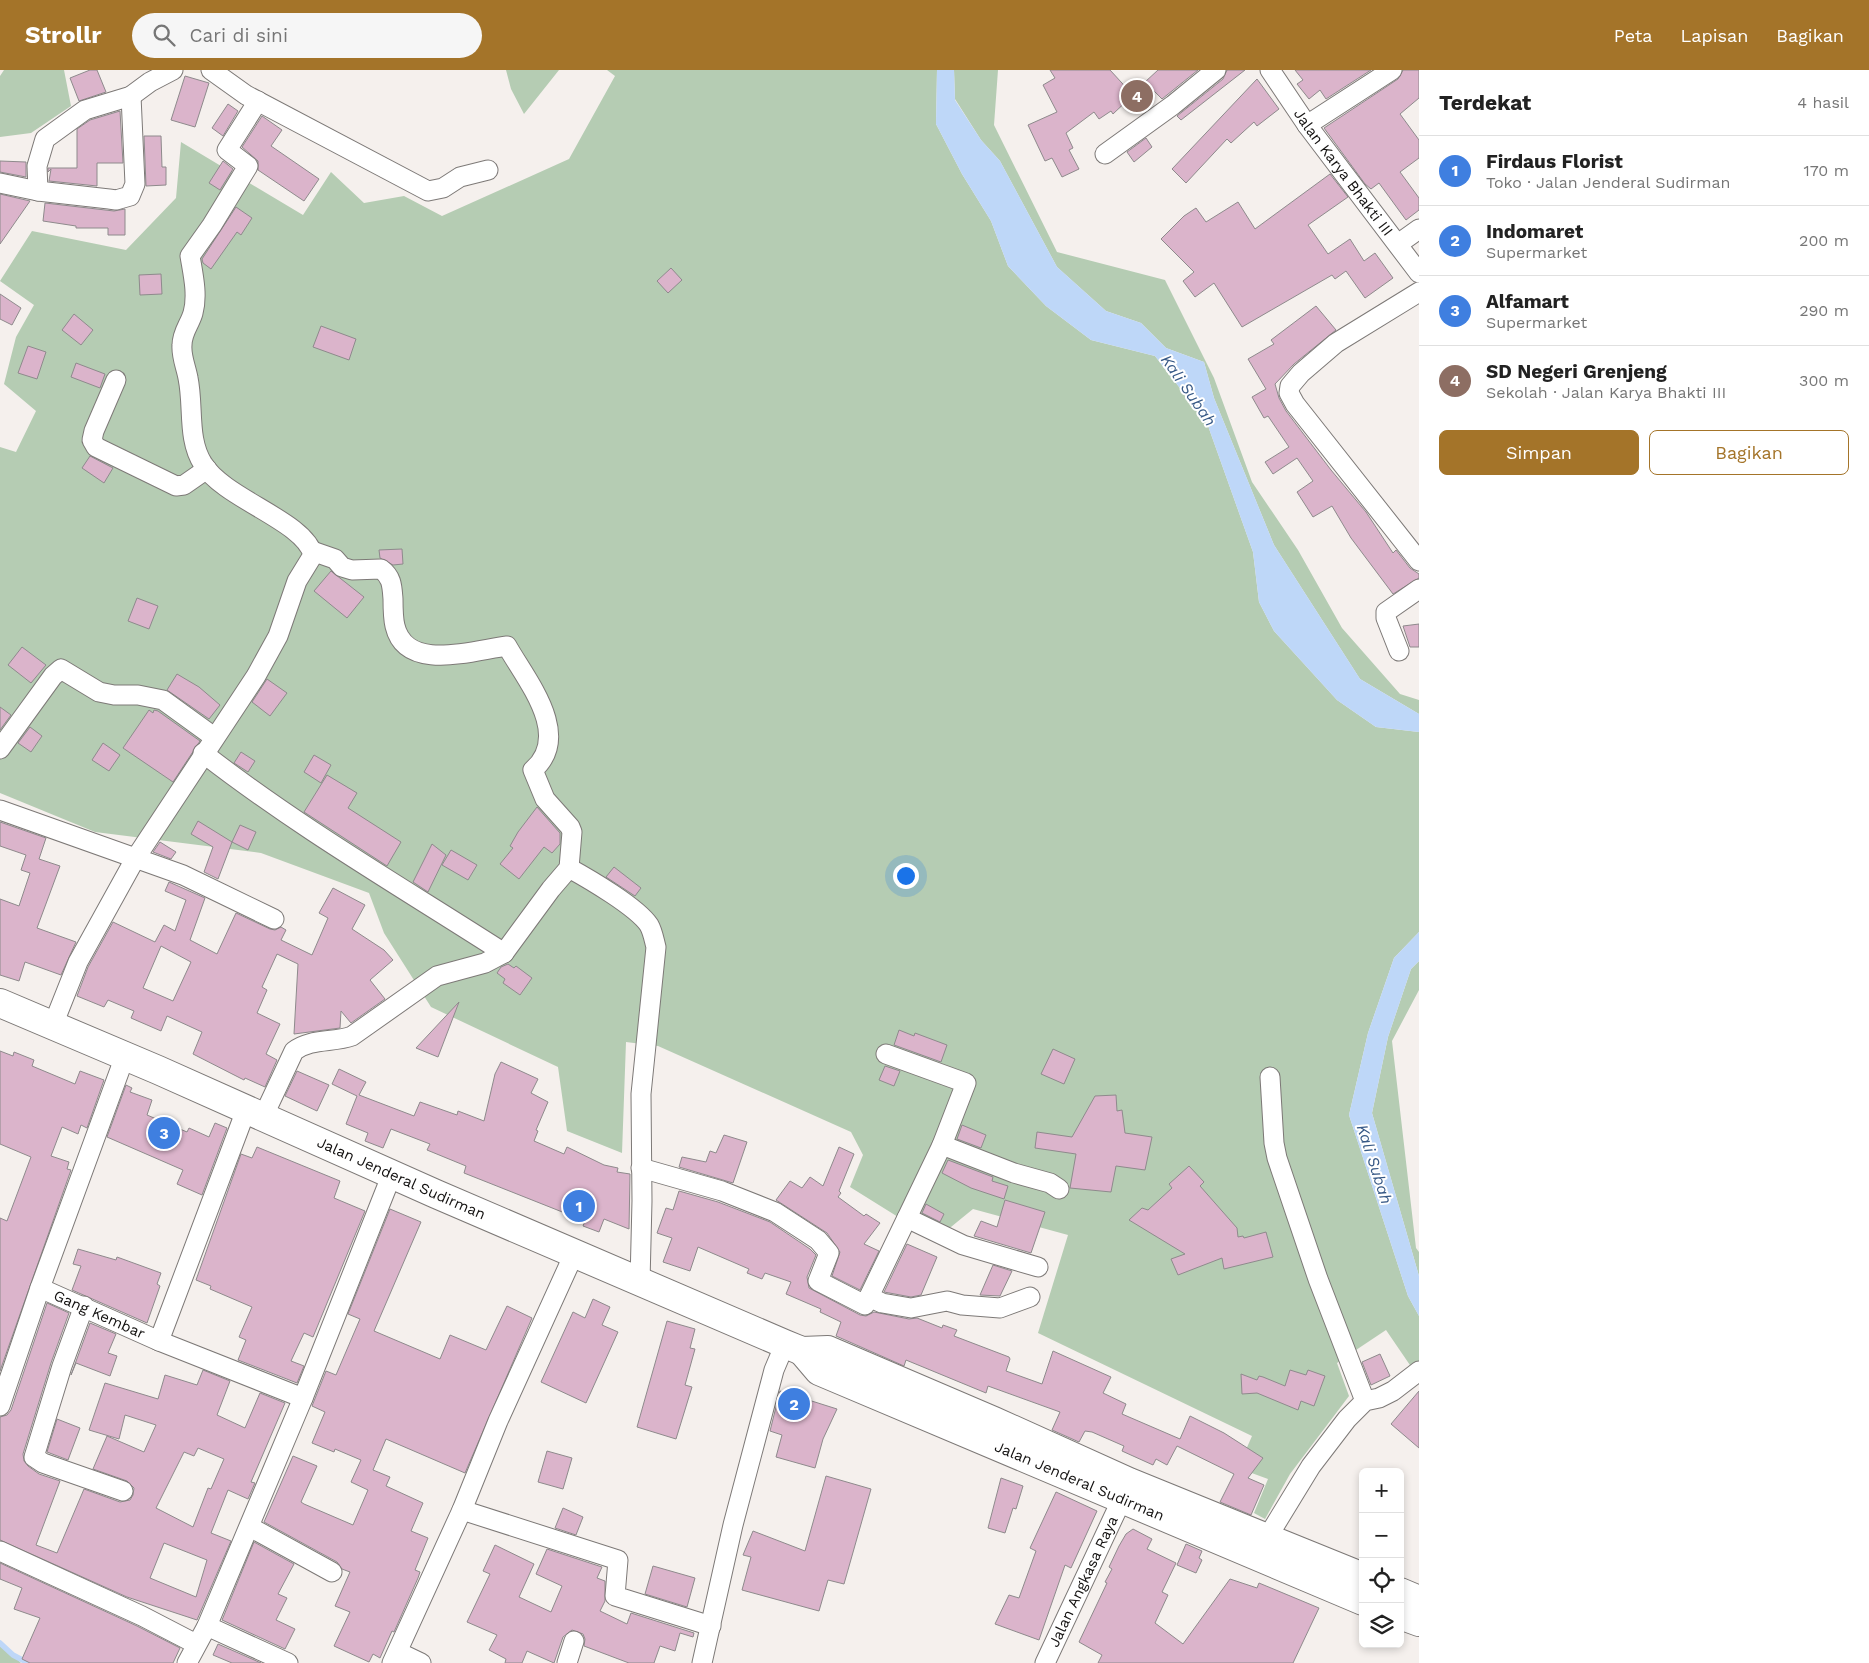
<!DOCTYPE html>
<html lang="id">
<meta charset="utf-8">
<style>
body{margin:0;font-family:"Work Sans",sans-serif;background:#f6f6f6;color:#222}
.controls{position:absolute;right:15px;bottom:15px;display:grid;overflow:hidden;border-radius:8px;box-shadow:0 2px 8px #0003}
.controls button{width:45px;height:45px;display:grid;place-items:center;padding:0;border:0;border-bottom:1px solid #e0e0e0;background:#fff;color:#222;font:25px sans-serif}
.you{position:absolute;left:905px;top:805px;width:18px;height:18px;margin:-12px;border:4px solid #fff;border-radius:50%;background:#1a73e8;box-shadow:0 0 0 8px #1a73e833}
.badge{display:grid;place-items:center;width:32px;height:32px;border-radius:50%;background:#a47429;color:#fff;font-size:16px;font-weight:700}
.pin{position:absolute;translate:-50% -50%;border:2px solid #fff;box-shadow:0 1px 5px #0006}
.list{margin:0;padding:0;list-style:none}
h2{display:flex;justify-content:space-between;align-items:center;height:65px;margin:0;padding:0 20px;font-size:21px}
h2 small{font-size:16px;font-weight:400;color:#767676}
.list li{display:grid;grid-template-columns:32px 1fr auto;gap:15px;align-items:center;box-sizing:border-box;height:70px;padding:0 20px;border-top:1px solid #e0e0e0}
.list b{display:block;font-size:19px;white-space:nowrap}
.list p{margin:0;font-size:16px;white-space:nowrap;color:#767676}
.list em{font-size:16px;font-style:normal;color:#767676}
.actions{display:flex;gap:10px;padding:15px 20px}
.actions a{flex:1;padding:11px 0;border:1px solid #a47429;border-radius:8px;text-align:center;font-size:18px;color:#a47429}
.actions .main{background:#a47429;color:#fff}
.icon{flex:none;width:28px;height:28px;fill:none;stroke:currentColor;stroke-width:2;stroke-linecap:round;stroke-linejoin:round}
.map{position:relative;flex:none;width:1419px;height:1593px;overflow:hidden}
header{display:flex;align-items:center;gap:30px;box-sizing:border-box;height:70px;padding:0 25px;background:#a47429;color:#fff}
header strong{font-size:24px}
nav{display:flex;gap:28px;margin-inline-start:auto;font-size:18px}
.search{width:350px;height:45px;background:#f6f6f6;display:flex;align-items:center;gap:12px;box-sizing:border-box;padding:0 18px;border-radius:28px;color:#767676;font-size:19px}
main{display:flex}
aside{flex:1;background:#fff}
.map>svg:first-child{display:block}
.green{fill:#b5ccb3}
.water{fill:#bed7f8}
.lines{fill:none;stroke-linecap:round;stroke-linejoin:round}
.stream{stroke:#bed7f8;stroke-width:5.5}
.building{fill:#dbb4cb;stroke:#8e8a8c;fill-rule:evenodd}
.minor-casing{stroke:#7d7977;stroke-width:21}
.highway-casing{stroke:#7d7977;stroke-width:30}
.minor{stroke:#fff;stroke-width:19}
.highway{stroke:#fff;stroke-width:28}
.labels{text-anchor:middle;stroke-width:4;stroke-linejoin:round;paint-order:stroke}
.street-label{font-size:15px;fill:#131110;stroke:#fff}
.water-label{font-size:16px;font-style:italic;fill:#375986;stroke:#fff}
</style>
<header>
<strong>Strollr</strong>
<div class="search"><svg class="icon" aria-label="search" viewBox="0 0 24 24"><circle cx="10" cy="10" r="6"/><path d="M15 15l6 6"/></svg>Cari di sini</div>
<nav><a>Peta</a><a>Lapisan</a><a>Bagikan</a></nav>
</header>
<main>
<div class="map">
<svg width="1419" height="1593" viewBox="0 0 1419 1593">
<rect width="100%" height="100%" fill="#f5f0ed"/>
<!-- green -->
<path class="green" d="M4,0H64L71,36L31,63L0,67V6Z
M506,0H559L524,44L511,19Z
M607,0H937L936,54L962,104L991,151L1008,196L1046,236L1091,270L1155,286L1207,353L1253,482L1259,532L1274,561L1337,630L1376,657L1419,662V862L1394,888L1368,963L1349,1045L1408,1226L1419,1246V1297L1414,1301L1386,1260L1353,1282L1325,1213L1281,1087L1272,1004H1266L1264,1012L1269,1075L1311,1198V1208L1317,1216L1344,1288L1337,1293L1349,1326L1290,1404L1265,1449L1254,1443L1268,1409L1238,1398L1252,1366L1038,1263L1068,1165L973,1139L935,1170L850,1117L863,1085L851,1062L658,976L626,972L622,1083L567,1061L558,997L431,937L384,863L369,823L261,783L95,762L0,723V377L16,382L36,341L4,314L16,267L34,235L0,211L32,161L126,180L176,128L181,72L303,145L331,102L364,133L404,126L442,146L569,89L615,6Z
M954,0H998L994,55L1057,182L1165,210L1214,308L1252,412L1298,480L1342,558L1400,624L1419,630V644L1360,609L1274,475L1214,328L1204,292L1166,278L1141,253L1106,241L1057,197L1000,91L981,70L955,29Z
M1419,891V920L1392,971L1416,1178L1419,1182V1206L1372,1043L1388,967L1411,899Z
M0,1573L21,1593H0Z"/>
<!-- water -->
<path class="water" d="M937,0H954L955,30L981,70L1000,91L1057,197L1106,241L1141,253L1166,278L1204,292L1214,328L1274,475L1360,609L1419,644V662L1376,657L1337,630L1274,561L1259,532L1253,482L1207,353L1155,286L1091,270L1046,236L1008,196L991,151L962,104L936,54Z
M1419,862V891L1411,899L1388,967L1372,1043L1419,1206V1246L1408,1226L1349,1045L1368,963L1394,888Z"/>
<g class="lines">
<!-- stream -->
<path class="stream" d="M0,1573L13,1585L28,1593"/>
</g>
<!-- building -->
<path class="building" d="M90,0H97L106,22L79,31L70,8Z
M1050,0H1110L1133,25L1113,44L1111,41L1099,49L1094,42L1066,63L1073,78L1069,80L1079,99L1062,107L1052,88L1045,91L1028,55L1057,42L1043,15L1055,8Z
M1158,0H1198L1162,29L1145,12Z
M1227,0H1245L1181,50L1177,46L1223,9Z
M1295,0H1371L1326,29L1320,20L1309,29L1297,14L1303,10Z
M1403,0H1419V28L1400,44L1419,70V88L1400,102L1419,128V140L1406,150L1379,113L1371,119L1365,114L1324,58L1398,9Z
M185,6L209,13L195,57L171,50Z
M1257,9L1279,39L1257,56L1254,52L1231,73L1227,69L1186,113L1172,99Z
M228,34L238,41L223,66L212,58Z
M120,41L123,93H97V116L49,111L51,99L48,102V98H77V59L90,50Z
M262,46L282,60L271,76L319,109L304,131L258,100V91L242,77Z
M144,66H161L162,97H166V115L146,116Z
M1146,68L1152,77L1134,92L1127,82Z
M0,91L26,92V107L0,102Z
M223,91L233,99L220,120L209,113Z
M1330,104L1348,127L1308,155L1328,184L1350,169L1364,191L1375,183L1393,208L1365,228L1346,201L1335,209L1332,205L1242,257L1214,213L1195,227L1183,211L1194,202L1161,169L1184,146L1196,138L1206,152L1238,132L1255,159Z
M0,124L30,131L0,174Z
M45,133L114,141L125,139V165H108V158H76V156L43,151Z
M236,137L252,148L241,165L237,162L211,199L203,193L202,189Z
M671,198L682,210L668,223L657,211Z
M161,204L162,224L140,225L139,205Z
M0,224L21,238L12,255L0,249Z
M1316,236L1336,260L1294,294L1275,314L1279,328L1286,341L1331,400L1366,442L1393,483L1396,480L1410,498L1419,504V508L1393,524L1351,468L1332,436L1313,447L1297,422L1313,411L1297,388L1273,404L1265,392L1289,377L1268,346L1264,348L1252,327L1266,319L1248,289L1274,274L1271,270Z
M74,244L93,260L81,275L62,260Z
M321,256L356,269L349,290L313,277Z
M28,276L46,282L37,309L18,303Z
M76,293L105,304L100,318L71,307Z
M90,386L113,398L104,413L82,398Z
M402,479L403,494L393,495L380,488L379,480Z
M331,501L364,527L347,548L314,521Z
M137,528L158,536L149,559L128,551Z
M1419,554V577H1410L1403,556Z
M22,577L46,595L31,613L8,595Z
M177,604L199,617L220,635L209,649L167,620Z
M267,609L287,623L270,646L252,632Z
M0,637L11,645L0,660Z
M149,640L153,643L154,640L158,641L200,671L173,712L123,678Z
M30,657L42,666L31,682L18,673Z
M103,673L120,685L109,701L92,690Z
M241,682L255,691L248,702L234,693Z
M314,685L331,695L321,713L304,702Z
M327,705L357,723L348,738L401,772L387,796L304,742Z
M537,737L560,763V774L552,783L544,777L519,809L500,794L513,778L510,776L518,762Z
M198,751L232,772L240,755L256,762L248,780L232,772L218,809L204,802L213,777L191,764Z
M0,752L46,768L39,789L60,796L37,858L76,872L61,905L25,892L19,911L0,905V829L19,836L30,803L21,800L26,785L0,776Z
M160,772L176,782L171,789L153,782Z
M432,774L446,785L428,822L413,812Z
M451,780L477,795L468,810L442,795Z
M614,797L641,818L635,826L606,807Z
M169,812L205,828L190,870L217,884L236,843L270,859L275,860L281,857L286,860L281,870L312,885L328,848L319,843L333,818L365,835L352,859L384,880L393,890L370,910L385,929L351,953L341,941L340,958L294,964L298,894L277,884L262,917L267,920L257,943L280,954L266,984L277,990L265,1017L245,1008L244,1010L193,984L202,962L167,946L161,961L131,948L134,941L108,930L104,937L77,926L88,897L113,852L155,872L164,855L175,861L186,830L165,821ZM161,876L191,892L173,931L143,918Z
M508,894L514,898L516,896L532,908L520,925L503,913L505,909L497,903L501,897Z
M459,932L438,987L416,978Z
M899,960L914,966L915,963L947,975L941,992L894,975Z
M1053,979L1075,989L1064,1014L1041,1004Z
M0,981L13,986L14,982L34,990L32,996L75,1014L80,1001L104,1010L87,1058L81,1055L78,1064L62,1057L51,1086L69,1092L67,1099L71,1100L0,1301V1148L7,1151L31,1087L0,1074Z
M501,992L538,1009L531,1023L548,1032L536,1060L538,1061L534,1071L564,1084L567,1077L604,1095L618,1098L617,1102L630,1104L629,1159L604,1149L599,1162L583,1156L585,1151L464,1103L466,1096L427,1080L430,1074L391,1059L383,1078L365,1071L368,1063L346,1054L357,1026L332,1014L339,999L366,1012L359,1025L414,1046L420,1032L457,1045L458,1041L484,1051L495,1004Z
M885,996L900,1001L894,1016L879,1010Z
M297,1001L329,1015L317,1041L285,1026Z
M126,1015L132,1018L130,1022L152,1030L147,1045L187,1062L189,1058L209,1067L215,1053L227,1058L202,1125L177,1114L183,1100L107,1067Z
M1116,1025L1117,1041L1122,1040L1125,1063L1152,1067L1145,1100L1116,1096L1111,1122L1070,1118L1076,1084L1035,1078L1037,1062L1072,1067L1095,1026Z
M962,1055L986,1065L981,1078L957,1069Z
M724,1065L747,1072L733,1113L679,1097L682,1087L706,1092L710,1081L716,1083Z
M257,1077L340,1111L334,1128L365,1141L313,1267L304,1263L291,1291L304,1296L297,1313L238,1290L246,1270L239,1267L252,1237L210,1219L211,1216L196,1210L241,1084L252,1088Z
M839,1077L854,1084L839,1121L841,1123L838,1127L864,1146L866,1144L880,1153L864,1174L879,1181L860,1220L832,1206L840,1182L827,1163L776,1130L790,1111L802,1118L810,1107L823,1116Z
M948,1090L993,1107L992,1111L1008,1116L1004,1129L971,1118L942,1103Z
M1189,1096L1204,1112L1200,1116L1237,1158L1238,1167L1243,1166L1244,1168L1266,1162L1273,1187L1224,1199L1222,1188L1178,1205L1171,1189L1185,1184L1129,1150L1142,1138L1148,1140L1172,1118L1169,1114Z
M679,1121L718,1132L770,1152L810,1179L816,1185L807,1207L809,1218L860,1245L866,1246L874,1242L909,1249L917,1248L942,1258L943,1255L957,1260L954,1266L1009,1287L1010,1289L1006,1301L1042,1314L1053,1281L1111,1307L1103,1323L1126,1334L1122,1344L1180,1369L1190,1346L1224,1363L1263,1388L1248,1408L1264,1415L1251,1445L1220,1432L1234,1404L1177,1376L1167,1395L1156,1389L1153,1395L1122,1381L1124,1376L1092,1362L1085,1361L1079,1372L1052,1360L1060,1342L988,1316L986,1323L906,1290L904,1296L836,1266L841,1252L820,1242L821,1239L786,1224L791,1212L765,1203L762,1209L747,1203L749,1199L698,1177L690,1201L663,1192L672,1168L657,1163L666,1138L673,1140Z
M1005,1130L1045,1142L1031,1183L974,1166L981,1151L997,1157Z
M926,1134L944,1144L940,1152L922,1143Z
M390,1139L421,1152L374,1261L440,1289L450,1265L486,1280L507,1236L532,1248L465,1403L386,1369L373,1400L390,1407L386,1416L423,1433L411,1461L428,1468L415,1500L420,1502L418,1508L394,1562L392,1561L380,1588L373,1584L369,1592L334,1576L350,1542L335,1536L350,1502L342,1499L337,1492L264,1452L293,1386L317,1396L301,1432L304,1434L353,1455L368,1420L351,1412L361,1390L335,1379L334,1382L312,1373L325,1342L312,1336L326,1301L336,1305L360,1249L348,1244Z
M907,1174L937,1187L921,1225L911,1227L884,1222Z
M78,1179L116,1190L117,1187L161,1203L157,1214L160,1216L147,1253L72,1220L81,1196L73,1194Z
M993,1195L1012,1201L1000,1226L980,1225Z
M593,1229L610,1237L602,1255L618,1262L586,1333L541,1312L573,1242L585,1248Z
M47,1233L69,1243L51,1293L23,1384L24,1391L28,1396L39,1404L60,1411L36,1475L57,1483L84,1419L120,1432L130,1430L133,1425L134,1418L127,1411L93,1399L107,1366L144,1382L156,1355L125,1345L119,1369L89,1360L105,1313L158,1329L165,1305L197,1315L203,1300L230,1311L217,1345L245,1358L260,1323L285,1333L251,1412L255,1413L248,1429L228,1420L211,1463L231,1471L197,1550L127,1527L0,1470V1347L7,1345L11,1340ZM198,1378L224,1389L211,1419L208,1418L193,1457L156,1438L184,1382L194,1386ZM164,1473L207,1490L196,1527L150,1508Z
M667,1251L695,1259L690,1278L695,1279L685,1315L692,1317L676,1369L637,1357Z
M90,1253L116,1264L108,1283L117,1286L110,1306L76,1293L71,1305Z
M1380,1284L1390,1306L1371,1315L1362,1292Z
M1290,1300L1306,1305L1308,1300L1325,1306L1314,1336L1301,1331L1298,1340L1257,1323L1242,1324L1241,1304L1257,1310L1259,1306L1263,1307L1285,1316Z
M780,1321L837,1339L823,1369L815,1398L776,1387L782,1365L770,1361Z
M1419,1321V1378L1391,1354Z
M57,1349L80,1358L68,1390L47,1382Z
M547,1381L572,1388L563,1419L538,1412Z
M826,1406L871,1419L844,1514L828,1510L819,1541L742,1520L751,1487L743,1485L753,1461L805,1481Z
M1001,1408L1023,1416L1016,1439L1013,1438L1005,1463L988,1458Z
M1056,1422L1097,1441L1071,1498L1065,1495L1039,1570L995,1554L1009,1525L1019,1528L1036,1481L1030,1478Z
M563,1438L583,1447L576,1465L555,1458Z
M1133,1459L1152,1469L1147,1479L1176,1493L1162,1522L1168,1525L1155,1553L1183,1574L1230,1509L1257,1518L1259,1513L1319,1538L1293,1593H1098L1102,1585L1079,1572L1107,1513L1105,1512L1112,1499L1109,1497L1119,1476L1126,1464Z
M254,1472L294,1494L278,1524L287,1528L276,1550L295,1559L285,1579L222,1550Z
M1186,1474L1202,1481L1199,1488L1202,1490L1196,1503L1177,1495Z
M495,1475L534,1494L519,1527L551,1542L562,1516L536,1504L547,1479L602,1497L597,1508L605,1511V1531L600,1541L627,1554L631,1543L694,1563L693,1567L680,1563L675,1581L660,1576L654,1593H629L584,1576L585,1569L583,1564L572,1560L563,1567L554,1593L527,1581L522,1593H505L506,1589L489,1580L497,1565L467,1552L490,1504L483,1501Z
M0,1493L137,1556L180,1578L173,1593H30L22,1589L40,1548L14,1539L22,1518L0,1509Z
M653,1496L695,1508L687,1537L645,1524Z
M218,1574L261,1593H232L213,1585Z"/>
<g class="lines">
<defs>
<g id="minor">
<path d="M211,0L246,25L428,121L443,118L460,107L488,100"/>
<path id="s1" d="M1270,0L1307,55L1419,203"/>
<path d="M1307,55L1392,0"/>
<path d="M1105,84L1173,35L1216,0"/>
<path d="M0,113L38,121L109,129L116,130L130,126L135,114L131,26"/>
<path d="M38,121L37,96L45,69L85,40L131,26L150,12L173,0"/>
<path d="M1398,174L1419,159"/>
<path d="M1419,222L1336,273L1301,303L1290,316L1289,323L1295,334L1419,491"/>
<path d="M116,310L94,361L92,370L96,377L176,416L184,415L207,399"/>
<path d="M1399,581L1386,548V542L1419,519"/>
<path d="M0,679L53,606L61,599L99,622L114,625H138L163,630L214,667"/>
<path d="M203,683C298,757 403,818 504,883"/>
<path d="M0,740L183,805L274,849"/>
<path d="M569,798C589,809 637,837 649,855C653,862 654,870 656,877L641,1024L642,1131L640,1212"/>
<path d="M53,955L78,892L135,789L256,606L278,566L297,511L313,485C305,451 224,429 203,394C187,369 194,337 188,308C186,297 181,286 182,275C182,262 190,254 193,243C198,225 193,204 190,186L212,155L248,96L227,80L258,31"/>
<path id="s2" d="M125,986L40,1218L159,1271L246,1040"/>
<path d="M1270,1007L1274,1073L1277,1088L1318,1209L1365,1331"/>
<path d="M263,1047L294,981C311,968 333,973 352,966L437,906L485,893L504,883L551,819L569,798L572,762L570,757L545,729L533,700C573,665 526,610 507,576C474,580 406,603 395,556C393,548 393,538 393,529C392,516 392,507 381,499L352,500L342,497L335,489L312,481"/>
<path d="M942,1075L1014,1103L1050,1113L1059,1119"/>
<path d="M641,1098L722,1121L775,1142L818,1170L829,1183L818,1211L865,1235L942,1075L966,1013L886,984"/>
<path d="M907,1148L963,1175L1038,1197"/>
<path d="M869,1227L882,1233L911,1238L947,1231L962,1235L1000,1238L1030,1227"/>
<path d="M84,1236L62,1296L34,1387L43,1393L123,1421"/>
<path d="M159,1271L303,1328L392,1104"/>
<path d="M0,1336L40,1218"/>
<path d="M462,1440L618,1490L615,1526L711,1556"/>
<path d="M250,1457L332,1502"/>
<path d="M1267,1468L1311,1396L1347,1349L1365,1331L1379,1328L1393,1321L1419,1301"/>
<path d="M0,1481L142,1546L196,1574"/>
<path d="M207,1556L288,1593"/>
<path d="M398,1582L421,1593"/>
<path d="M187,1593L207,1556L303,1328"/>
<path d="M392,1593L462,1440L498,1351L574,1184"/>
<path d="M567,1593L574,1571"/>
<path d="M702,1593L733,1455L774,1300L785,1274"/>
<path id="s3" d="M1045,1593L1122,1429"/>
</g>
<g id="highway">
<path id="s4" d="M0,933L158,1000L436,1124L785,1274L802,1281L828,1280L994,1351L1129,1412L1363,1507"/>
<path id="s5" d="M802,1281L819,1301L1363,1531"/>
<path d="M1400,1522L1419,1530"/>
<path d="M1400,1545L1419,1552"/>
</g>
</defs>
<!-- minor casing -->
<use href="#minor" class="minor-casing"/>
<!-- highway casing -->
<use href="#highway" class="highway-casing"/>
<!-- minor -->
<use href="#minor" class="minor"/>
<!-- highway -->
<use href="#highway" class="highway"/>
</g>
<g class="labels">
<!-- street labels -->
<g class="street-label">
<text dy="5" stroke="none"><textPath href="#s1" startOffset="126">Jalan Karya Bhakti III</textPath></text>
<text dy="5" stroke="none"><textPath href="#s4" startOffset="438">Jalan Jenderal Sudirman</textPath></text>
<text dy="5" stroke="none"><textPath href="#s2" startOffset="312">Gang Kembar</textPath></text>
<text dy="5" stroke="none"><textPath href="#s5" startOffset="309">Jalan Jenderal Sudirman</textPath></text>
<text dy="5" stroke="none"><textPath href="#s3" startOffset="90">Jalan Angkasa Raya</textPath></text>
</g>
<!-- water labels -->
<g class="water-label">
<text transform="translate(1189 320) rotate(55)" y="6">Kali Subah</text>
<text transform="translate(1375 1094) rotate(72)" y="6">Kali Subah</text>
</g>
</g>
</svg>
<div class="controls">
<button>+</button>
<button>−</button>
<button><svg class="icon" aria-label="locate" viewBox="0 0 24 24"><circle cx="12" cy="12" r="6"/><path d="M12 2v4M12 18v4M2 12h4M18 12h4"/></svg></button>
<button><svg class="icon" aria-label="layers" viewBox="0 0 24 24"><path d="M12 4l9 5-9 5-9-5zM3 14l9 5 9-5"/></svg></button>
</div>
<div class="you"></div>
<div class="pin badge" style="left:579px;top:1136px;background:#3f7fe0">1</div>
<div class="pin badge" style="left:794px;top:1334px;background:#3f7fe0">2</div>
<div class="pin badge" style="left:164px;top:1063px;background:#3f7fe0">3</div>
<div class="pin badge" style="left:1137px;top:26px;background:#8d6e63">4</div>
</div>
<aside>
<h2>Terdekat<small>4 hasil</small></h2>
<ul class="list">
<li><span class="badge" style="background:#3f7fe0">1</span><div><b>Firdaus Florist</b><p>Toko · Jalan Jenderal Sudirman</p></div><em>170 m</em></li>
<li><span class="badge" style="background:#3f7fe0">2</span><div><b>Indomaret</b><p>Supermarket</p></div><em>200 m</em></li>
<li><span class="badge" style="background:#3f7fe0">3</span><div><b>Alfamart</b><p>Supermarket</p></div><em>290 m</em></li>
<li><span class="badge" style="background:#8d6e63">4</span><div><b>SD Negeri Grenjeng</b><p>Sekolah · Jalan Karya Bhakti III</p></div><em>300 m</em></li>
</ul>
<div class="actions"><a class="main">Simpan</a><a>Bagikan</a></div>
</aside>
</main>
